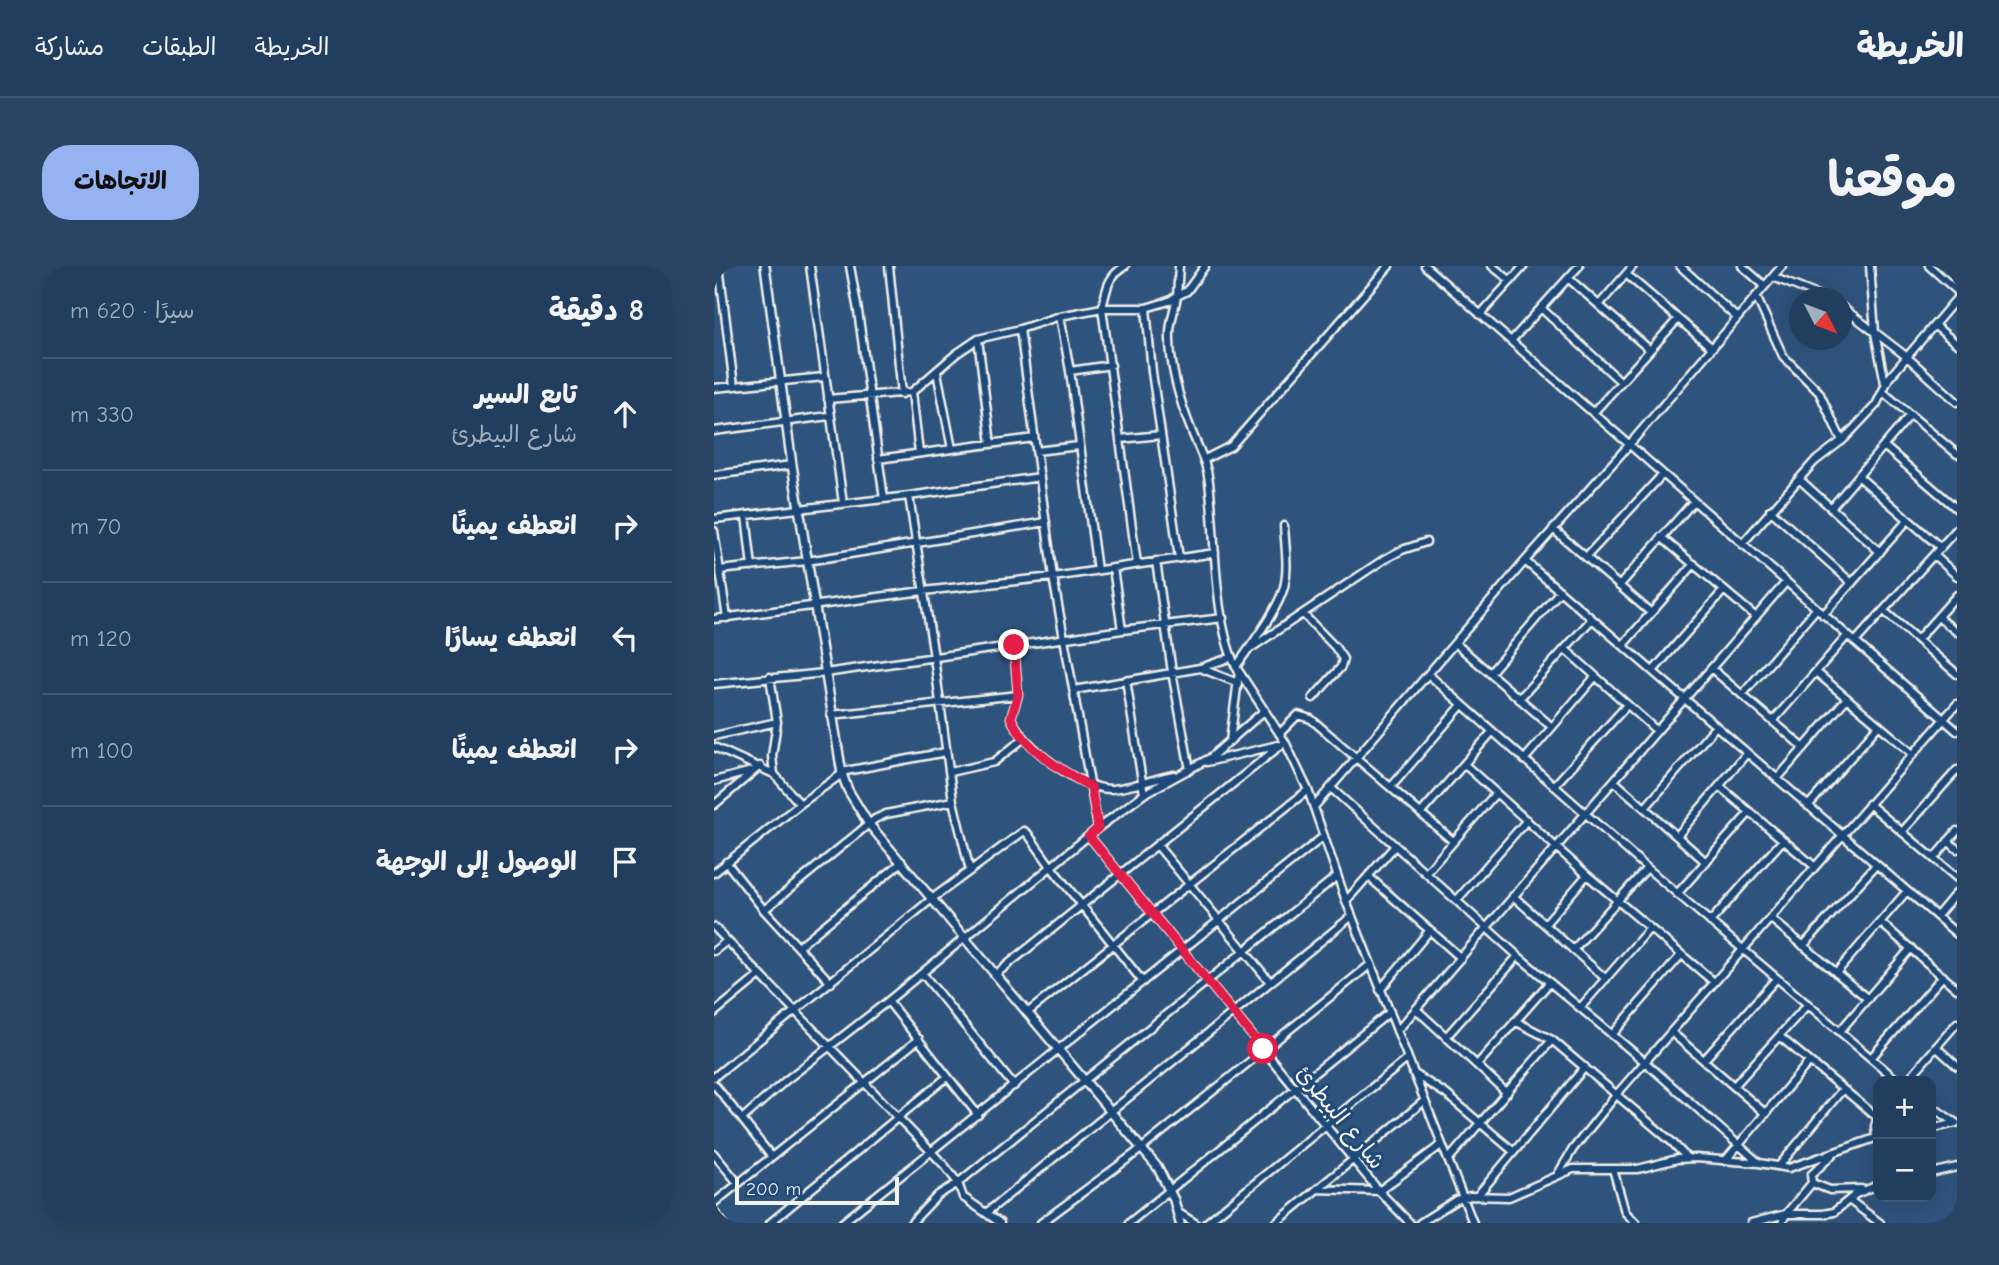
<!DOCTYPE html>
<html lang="ar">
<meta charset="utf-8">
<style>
body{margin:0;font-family:"Comic Neue","Playpen Sans Arabic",sans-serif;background:#2a4564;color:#f1f3f6;direction:rtl}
.controls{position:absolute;right:21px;bottom:21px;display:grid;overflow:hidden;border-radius:14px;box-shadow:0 7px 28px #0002}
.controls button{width:63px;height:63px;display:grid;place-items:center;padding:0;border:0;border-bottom:2px solid #3f5773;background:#223e5e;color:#f1f3f6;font:35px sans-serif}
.compass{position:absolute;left:1075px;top:21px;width:63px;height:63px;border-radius:50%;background:#223e5e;box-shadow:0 7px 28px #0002;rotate:132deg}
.scale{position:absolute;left:21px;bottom:18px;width:164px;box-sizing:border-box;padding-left:7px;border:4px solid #f4f1e8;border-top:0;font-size:19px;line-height:24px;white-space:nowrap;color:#f4f1e8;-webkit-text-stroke:5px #1f4a7a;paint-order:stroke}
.stop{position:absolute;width:21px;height:21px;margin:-16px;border:5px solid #e11d48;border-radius:50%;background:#fff}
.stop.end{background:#e11d48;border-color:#fff;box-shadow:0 2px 7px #0008}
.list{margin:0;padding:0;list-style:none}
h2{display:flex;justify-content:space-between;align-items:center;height:91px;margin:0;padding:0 28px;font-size:30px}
h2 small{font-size:23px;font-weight:400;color:#a2aebc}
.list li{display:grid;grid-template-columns:46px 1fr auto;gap:21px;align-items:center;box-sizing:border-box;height:112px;padding:0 28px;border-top:2px solid #3f5773}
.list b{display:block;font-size:26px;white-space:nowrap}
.list p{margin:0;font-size:23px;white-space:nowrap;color:#a2aebc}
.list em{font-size:23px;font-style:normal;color:#a2aebc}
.icon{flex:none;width:38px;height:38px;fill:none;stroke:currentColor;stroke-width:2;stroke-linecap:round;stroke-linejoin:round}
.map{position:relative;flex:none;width:1243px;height:957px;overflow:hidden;direction:ltr;border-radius:28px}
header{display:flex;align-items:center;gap:42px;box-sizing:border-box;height:98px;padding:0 35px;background:#223e5e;border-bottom:2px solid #3f5773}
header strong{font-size:33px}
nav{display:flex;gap:38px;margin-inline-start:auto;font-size:24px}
.intro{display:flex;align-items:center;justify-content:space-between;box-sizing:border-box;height:168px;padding:0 42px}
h1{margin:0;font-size:49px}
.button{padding:18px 32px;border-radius:28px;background:#95b2f1;color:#111;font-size:24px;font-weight:700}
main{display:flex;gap:42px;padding:0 42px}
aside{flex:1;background:#223e5e;border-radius:28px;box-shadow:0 7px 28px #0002}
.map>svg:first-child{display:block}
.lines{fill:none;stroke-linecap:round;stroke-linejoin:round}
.minor-casing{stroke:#f4f1e8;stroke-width:11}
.major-casing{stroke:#f4f1e8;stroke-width:12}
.minor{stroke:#1f4a7a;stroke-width:6}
.major{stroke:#1f4a7a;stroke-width:7}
.route{stroke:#e11d48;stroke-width:9}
.labels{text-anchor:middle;stroke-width:6;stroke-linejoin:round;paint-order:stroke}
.street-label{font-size:23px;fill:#f4f1e8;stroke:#1f4a7a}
</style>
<header>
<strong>الخريطة</strong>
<nav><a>الخريطة</a><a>الطبقات</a><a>مشاركة</a></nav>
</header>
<div class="intro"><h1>موقعنا</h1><a class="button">الاتجاهات</a></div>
<main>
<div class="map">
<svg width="1243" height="957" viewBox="0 0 1243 957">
<rect width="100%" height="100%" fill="#2e537d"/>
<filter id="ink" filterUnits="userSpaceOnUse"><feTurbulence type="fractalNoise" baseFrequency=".0143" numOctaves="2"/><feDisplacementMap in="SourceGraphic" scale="14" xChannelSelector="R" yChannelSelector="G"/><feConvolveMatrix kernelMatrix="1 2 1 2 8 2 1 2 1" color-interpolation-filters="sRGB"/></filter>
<g filter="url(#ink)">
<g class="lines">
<defs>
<path id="minor" d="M5,0L20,120
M96,0L129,237
M136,0L144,45L170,233
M175,0L188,128
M411,0C393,11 393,23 388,42L423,298
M491,0L473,25L463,30C461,43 456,55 456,67C455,99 466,136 478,166C485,184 493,197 495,216C502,270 499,354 522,401L571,476L594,524L632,635L759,957
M711,0L1243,465
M778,0L797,15
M966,0L1023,52
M1028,0L1051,20
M1156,0L1161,67L1171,117
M1215,0L1243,25
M912,8L997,81
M1059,11L1111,32
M854,12L936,84
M1042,30L1069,90L1105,126L1128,175
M885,39L919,0
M1128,41L1193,91L1243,136
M432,42L455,35L463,30L465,0
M827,42L906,115
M766,49L810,0
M346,50L356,105L383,304
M1220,59L1243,78
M306,63L339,311L384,562
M264,73L277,178
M797,75L865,0
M356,105L397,99
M223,106L238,183
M0,122L110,111
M198,126L205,187
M1169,126L1243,188
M114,133L198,126L242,88L264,73L306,63L346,50L388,42H432L438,106L465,292
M879,147L964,53
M0,165L115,150
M406,173L447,169
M1170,180L1243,243
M322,185L365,180
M164,193L320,172
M491,193L517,180L675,0
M0,209L78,199
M1144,210L1227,282
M1085,213L1166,286
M195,230L220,391L239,535L256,605
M1117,242L1196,149
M1056,244L1138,317
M32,249L38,301
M0,253L195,230L326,211
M839,263L936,346
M0,265L13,352
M947,271L1042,351
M1028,278L1100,196L1130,173L1162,139L1175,112L1243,32
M1220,289L1243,310
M872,291L948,209
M442,295L458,406L476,504
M811,295L1243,668
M399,302L408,364
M5,304L93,295L332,256
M905,320L979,236
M1170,345L1243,408
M589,348L621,381L629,393L627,401L599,432
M1109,349L1194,254
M1224,351L1243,366
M0,353L209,325L339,311L501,287
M1204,373L1243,329
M1141,376L1243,263
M741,377L838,461
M300,379L304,429L297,452C310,481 364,522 396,523C412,523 443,512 460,509
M909,379L980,298
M851,383L943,465
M534,384L669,294L688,284L712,276
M522,401C536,380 564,344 570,321C575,302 571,279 570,260
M486,402L524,417
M998,403L1090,482
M939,405L1010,324
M1102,406L1199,488
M776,407L846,325
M714,408L933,602L1184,815
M56,411L63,456L58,490L60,508
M412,414L430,528
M0,418L111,407L408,364L509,352
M360,424L486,402L518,391
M1028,429L1102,343
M805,433L878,353
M117,449L304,429
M1059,455L1133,370
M566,467L584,449L597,453L739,575
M0,470L63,456
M516,475L525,406
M0,481L60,508L86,538
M810,494L881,411
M493,496L564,479
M750,498L873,609L1000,716
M236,506L280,496L309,473
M1063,513L1133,432
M0,515L38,505
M900,515L992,596
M840,520L913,439
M1005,520L1100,600
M677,521L748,439
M617,522L804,690L931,796L1045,897
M1155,538L1243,612
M0,539L46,500
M1094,540L1165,459
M600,541L811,295L915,179L1068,0
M931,542L1002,460
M707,547L778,466
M1188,566L1243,504
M375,570L665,925L696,957
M963,570L1033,487
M1234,575L1243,583
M443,579L556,716
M1220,592L1243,565
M12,596L50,644L117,717
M0,607L86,538L132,505L232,486
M712,607L782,527
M654,610L747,692
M963,628L1036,546
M799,630L892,713
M743,634L813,554
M632,635L680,581
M50,644L161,553L172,548L239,535
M1223,650L1243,626
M1056,652L1154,733
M996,656L1069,574
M1166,656L1243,723
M831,658L873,609
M0,661L231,900L244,917L249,931L286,957
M1089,680L1162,599
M84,681L188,596
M859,684L933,602
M0,685L13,675
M208,707L300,820
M1122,707L1193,625
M282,708L571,476
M666,724L716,664
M174,735L264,849
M866,742L936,662
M702,743L793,827
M0,747L46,709
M313,747L594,524
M801,755L838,774L958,876L973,892
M683,765L1072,316
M1126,765L1197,682
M957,766L1052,848
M898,769L967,689
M1065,770L1164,852
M732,771L804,690
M1222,781L1243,800
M1157,792L1229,710
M990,794L1062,713
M763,799L835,717
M699,807L732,828L799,885
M0,811L219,632L310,565L314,568L338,602L429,716
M1193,815L1243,757
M0,818L57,890
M1020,820L1094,738
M1217,840L1242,857
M28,853L71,815L174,735L384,562L430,528L496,492L551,444
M1217,863L1242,857
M1162,871L1161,860L1164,851
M0,888L24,917
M734,894L838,774
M1011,895L1095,796
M1065,900L1128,824
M899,903L911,946L922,957
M1217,907L1243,901
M844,908L859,883L903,828L1243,438
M1098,917L1116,924L1147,923
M603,923L665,925L727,879
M763,930L871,801
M1135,934L1166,957
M0,937L205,773
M0,946L9,957
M463,946L481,957
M272,947L638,650
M56,957L233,811
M128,957L610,570
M197,957L224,929L244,917L623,610
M327,957L427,883L657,698
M415,957L676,746
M492,957L693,793
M562,957L709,836
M706,957L742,934L756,930L795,931L859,903H924L963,893L982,892L1045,897L1075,902L1164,871
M1037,957L1072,948H1109L1120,946L1142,928L1164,919
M1068,957L1072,948L1098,917L1097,909L1119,888"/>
<path id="major" d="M51,0L78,199L128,508L134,524L154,557L444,902L460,934L466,957"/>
</defs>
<!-- minor casing -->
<use href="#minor" class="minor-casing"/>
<!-- major casing -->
<use href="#major" class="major-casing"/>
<!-- minor -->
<use href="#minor" class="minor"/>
<!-- major -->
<use href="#major" class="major"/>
</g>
</g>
<g class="lines" filter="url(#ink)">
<!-- route -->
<path class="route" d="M300,379L304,429L297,452C311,483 348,505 377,521L384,562L375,570L549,783"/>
</g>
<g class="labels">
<!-- street labels -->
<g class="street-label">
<text transform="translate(627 851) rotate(51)" y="8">شارع البيطرئ</text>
</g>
</g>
</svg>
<div class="controls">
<button>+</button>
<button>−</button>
</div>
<svg class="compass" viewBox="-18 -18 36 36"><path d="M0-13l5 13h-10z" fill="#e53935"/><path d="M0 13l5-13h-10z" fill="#a2aebc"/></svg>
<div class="scale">200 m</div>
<div class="stop" style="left:549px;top:783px"></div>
<div class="stop end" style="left:300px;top:379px"></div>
</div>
<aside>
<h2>8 دقيقة<small>سيرًا · 620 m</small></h2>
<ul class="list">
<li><svg class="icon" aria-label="ahead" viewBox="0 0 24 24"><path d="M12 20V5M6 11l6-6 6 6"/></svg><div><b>تابع السير</b><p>شارع البيطرئ</p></div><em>330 m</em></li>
<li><svg class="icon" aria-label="right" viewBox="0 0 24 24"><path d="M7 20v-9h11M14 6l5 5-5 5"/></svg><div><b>انعطف يمينًا</b></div><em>70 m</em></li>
<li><svg class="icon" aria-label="left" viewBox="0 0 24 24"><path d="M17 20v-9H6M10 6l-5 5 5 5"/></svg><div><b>انعطف يسارًا</b></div><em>120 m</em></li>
<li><svg class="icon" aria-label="right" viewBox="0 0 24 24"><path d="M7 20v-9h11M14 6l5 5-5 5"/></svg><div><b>انعطف يمينًا</b></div><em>100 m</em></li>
<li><svg class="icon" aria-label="arrive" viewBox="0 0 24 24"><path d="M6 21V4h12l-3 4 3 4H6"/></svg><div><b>الوصول إلى الوجهة</b></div></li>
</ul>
</aside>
</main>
